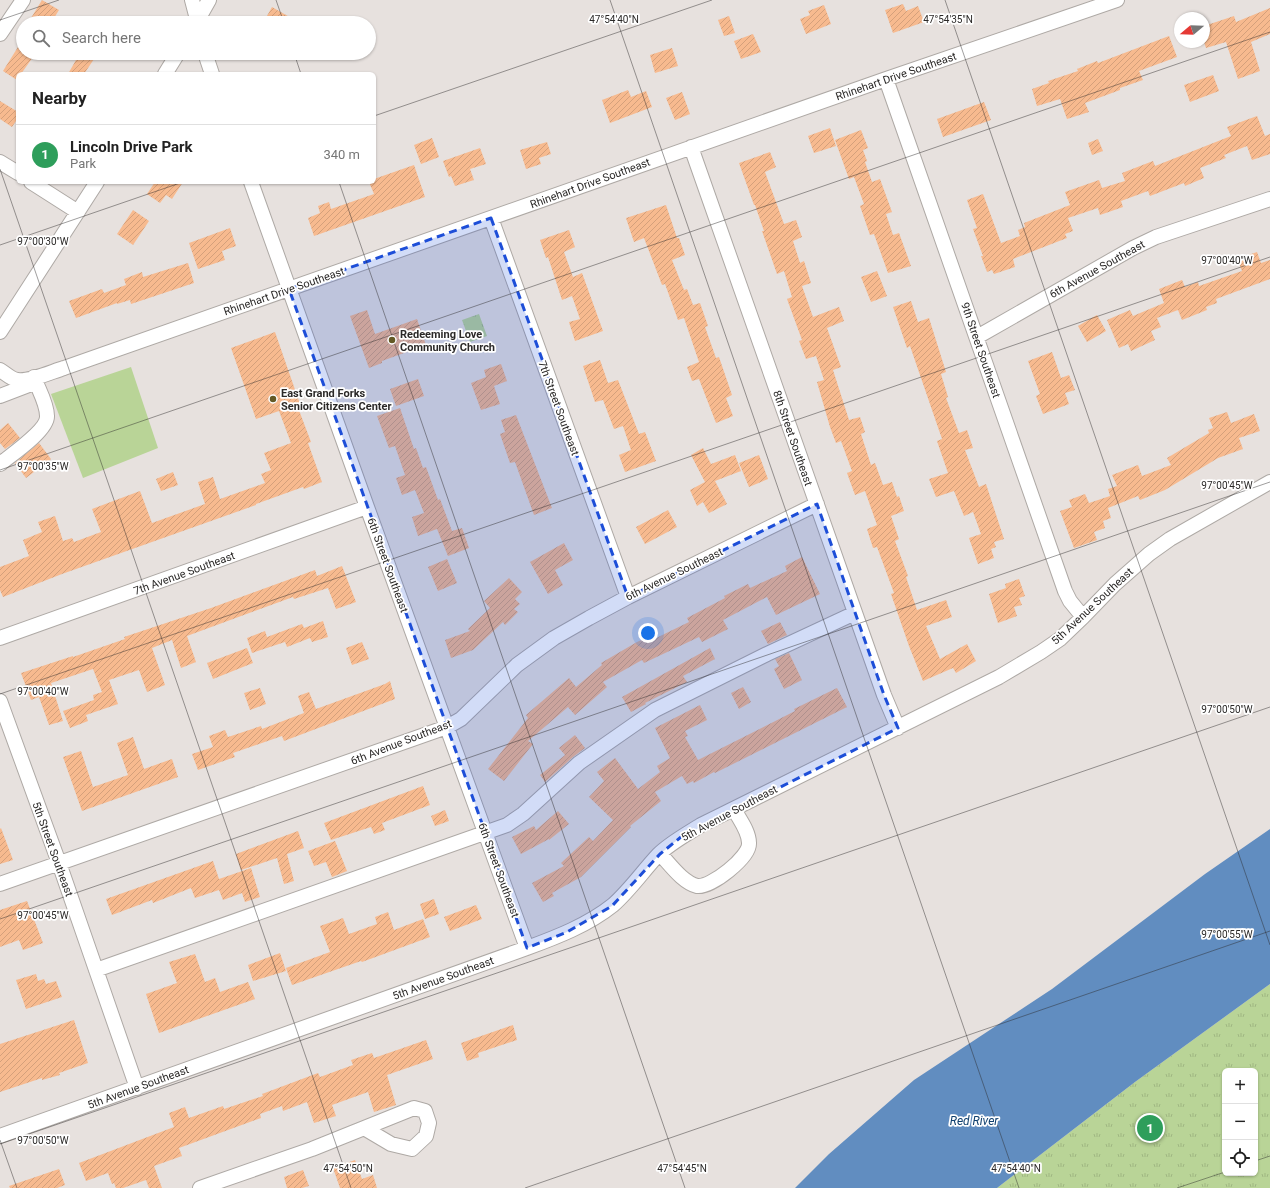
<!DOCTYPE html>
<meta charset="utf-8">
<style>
body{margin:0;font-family:Roboto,sans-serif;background:#f2f2f2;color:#222}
.controls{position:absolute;right:12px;bottom:12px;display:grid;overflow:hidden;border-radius:6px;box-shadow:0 1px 3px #0004}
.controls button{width:36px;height:36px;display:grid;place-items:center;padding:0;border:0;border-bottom:1px solid #e0e0e0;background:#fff;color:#222;font:20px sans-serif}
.compass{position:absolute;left:1174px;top:12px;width:36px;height:36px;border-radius:50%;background:#fff;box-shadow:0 1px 3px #0004;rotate:251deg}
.you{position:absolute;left:648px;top:633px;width:14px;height:14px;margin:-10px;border:3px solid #fff;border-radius:50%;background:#1a73e8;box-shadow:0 0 0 6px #1a73e833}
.badge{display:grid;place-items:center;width:26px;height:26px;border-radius:50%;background:#7c3aed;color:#fff;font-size:13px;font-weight:700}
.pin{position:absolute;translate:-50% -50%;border:2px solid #fff;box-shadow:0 1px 4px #0006}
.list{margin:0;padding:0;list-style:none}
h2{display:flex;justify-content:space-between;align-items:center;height:52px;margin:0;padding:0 16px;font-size:17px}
h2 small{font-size:13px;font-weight:400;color:#767676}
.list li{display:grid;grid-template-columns:26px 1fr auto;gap:12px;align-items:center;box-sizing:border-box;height:60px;padding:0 16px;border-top:1px solid #e0e0e0}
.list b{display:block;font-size:15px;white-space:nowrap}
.list p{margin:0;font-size:13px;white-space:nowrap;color:#767676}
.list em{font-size:13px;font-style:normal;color:#767676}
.icon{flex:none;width:22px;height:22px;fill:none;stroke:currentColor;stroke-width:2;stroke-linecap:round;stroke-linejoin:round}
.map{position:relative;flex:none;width:1270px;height:1188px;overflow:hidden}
.search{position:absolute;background:#fff;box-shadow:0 1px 3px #0004;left:16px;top:16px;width:360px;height:44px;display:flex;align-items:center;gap:10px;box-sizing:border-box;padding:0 14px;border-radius:22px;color:#767676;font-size:15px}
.panel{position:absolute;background:#fff;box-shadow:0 1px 3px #0004;left:16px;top:72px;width:360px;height:112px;border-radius:6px}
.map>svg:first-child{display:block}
.grass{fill:#b9d497}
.park{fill:url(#park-tufts);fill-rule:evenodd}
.water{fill:#618dc0}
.building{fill:url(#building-hatch)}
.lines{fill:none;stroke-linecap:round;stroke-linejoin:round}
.minor-casing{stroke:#aea9a5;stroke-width:16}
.minor{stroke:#fff;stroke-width:14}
.marked{fill:#1d4ed8;fill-opacity:0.2;stroke:#1d4ed8;stroke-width:3;stroke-dasharray:8 5;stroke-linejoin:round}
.ticks{fill:none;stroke:#2b2928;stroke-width:1;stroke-opacity:0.45}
.poi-dot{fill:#635925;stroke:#fff;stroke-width:1.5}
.labels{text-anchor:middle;stroke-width:3.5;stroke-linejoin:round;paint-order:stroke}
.street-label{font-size:11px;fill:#2b2928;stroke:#fff}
.poi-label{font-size:11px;font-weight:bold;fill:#2b2928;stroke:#fff;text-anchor:start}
.water-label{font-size:12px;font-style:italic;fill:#0e3f6e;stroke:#fff}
.ticks-label{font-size:10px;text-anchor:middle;fill:#2b2928;stroke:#fff;stroke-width:3.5;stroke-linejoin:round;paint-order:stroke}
</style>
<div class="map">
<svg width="1270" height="1188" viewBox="0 0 1270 1188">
<defs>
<pattern id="park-tufts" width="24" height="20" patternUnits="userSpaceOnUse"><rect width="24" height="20" fill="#b9d497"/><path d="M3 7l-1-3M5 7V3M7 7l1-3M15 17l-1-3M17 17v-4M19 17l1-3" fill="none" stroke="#9fb682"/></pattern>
<pattern id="building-hatch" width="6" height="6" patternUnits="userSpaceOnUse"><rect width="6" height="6" fill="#f7ba8f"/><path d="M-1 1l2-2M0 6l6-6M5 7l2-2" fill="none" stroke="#d4a07b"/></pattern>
</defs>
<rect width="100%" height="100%" fill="#e7e1de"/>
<!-- grass -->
<path class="grass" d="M131,367L158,448L83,478L51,394Z"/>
<!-- park -->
<path class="park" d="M479,314L487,336L470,342L462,320Z
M1270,984V1188H997L1135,1082ZM1225,1071H1255V1173H1225Z"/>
<!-- water -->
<path class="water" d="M1270,829V984L1135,1082L997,1188H795L829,1154L914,1080L1052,989L1205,874Z"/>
<!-- building -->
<path class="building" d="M42,0L59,10L51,23H28Z
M903,4L906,11L918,6L924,22L893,33L885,10Z
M824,5L831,24L806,34L800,19L810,15L808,11Z
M272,7L300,23H263Z
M1270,8V34L1251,42L1260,71L1238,79L1226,42L1206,48L1204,42V26L1234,16L1236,22Z
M729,16L735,33L724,36L718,20Z
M753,34L761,52L741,59L734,41Z
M1169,36L1177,57L1139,71L1143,80L1120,88V90L1085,103L1089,112L1067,119L1060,99L1037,106L1032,89L1049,83L1048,81L1078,71L1077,69L1097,61L1098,63Z
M18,47L23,51V53H27L33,57L21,74H18L17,80L3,71Z
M672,48L678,66L655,73L650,55Z
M80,53H98L84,74H68Z
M1213,75L1219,91L1190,102L1184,85Z
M628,90L631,97L646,91L652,107L610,123L602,100Z
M682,92L690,114L675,120L666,98Z
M0,101L18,112V118L12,127L0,119Z
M984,102L991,120L943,137L937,119Z
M1257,116L1265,136L1270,134V154L1252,160L1247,146L1224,155L1226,158L1200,168L1204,178L1185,186L1184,183L1150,196L1148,191L1121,201L1123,207L1100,215L1098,208L1068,218L1073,231L1065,234L1067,238L1013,259L1015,267L994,274L992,270L987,272L981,256H983L973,229L977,228L967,200L983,194L1001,243L1020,236L1018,230L1025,227L1024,223L1070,205L1065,192L1099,180L1102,188L1125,181L1122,173L1153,161L1155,166L1231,136L1227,127Z
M830,128L836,146L814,153L808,136Z
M861,130L868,148L863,150L867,161L865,162L872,182L880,179L892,212L886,214L893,235L899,233L911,266L888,273L874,234L870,235L860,206L864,204L854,177L849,179L835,140Z
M432,138L439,157L421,164L414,145Z
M1098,139L1103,151L1092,155L1088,143Z
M547,142L551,154L539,158L541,164L526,169L520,150Z
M480,148L486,164L470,169L474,180L455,186L451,176L449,177L443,161Z
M770,152L776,167L765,172L784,224L796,220L802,237L793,241L800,263L804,261L811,283L802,286L813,317L839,307L844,321L827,328L841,367L833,370L849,420L860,417L865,432L861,434L871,465L875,463L883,485L892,482L897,497L899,496L904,511L891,516L899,539L895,541L908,576L906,577L917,610L946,600L952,617L926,626L940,659L967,644L976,661L956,673L953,668L923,681L909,646L891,594L894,593L877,547L873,548L867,529L877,525L865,491L855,495L847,473L852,471L841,441L836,443L830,427L817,382L824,380L816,356L806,359L799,341L802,340L787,299L792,297L784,271L777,274L762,231H764L755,205H754L739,163Z
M414,165L425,197L314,236L308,218L320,213L318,206L329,202L331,209L374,194L369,182H374V179Z
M155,182H183L172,199L166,195L160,203L147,194Z
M666,205L677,238H679L685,255L672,260L684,290L687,289L693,305L700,303L708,326L705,327L716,358L719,357L732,395L726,398L733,416L716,423L699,379L692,381L687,367L699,362L684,318L678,320L665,284L662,285L644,238L634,242L626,218Z
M133,210L149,221L133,245L117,234Z
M230,228L236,246L222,251L225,260L198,269L189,243Z
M569,230L575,247L564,252L573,277L582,273L603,331L575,341L569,322L580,319L572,296L562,300L548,257L546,258L540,240Z
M1257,252L1261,263L1270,260V279L1216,299L1217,303L1206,307L1207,310L1182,320L1178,310L1157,318L1161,327L1151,331L1155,340L1131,351L1128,344L1119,348L1107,320L1130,310L1133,316L1164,303L1159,289L1182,280L1185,287L1198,282L1199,286L1242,271L1237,259Z
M188,263L194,283L131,304L130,300L117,304V303L76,318L69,301L102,289L104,293L126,285L124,279L142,272L143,277Z
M877,271L887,296L871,302L861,277Z
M911,301L918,322L929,318L946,372L941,374L948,397L946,398L959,433L967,430L973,448L965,450L979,487L986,484L1004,539L994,542L996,547L991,549L994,558L978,564L969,538L981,534L973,512L964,516L954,491L936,497L929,479L948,473L937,441L942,439L910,346L907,348L893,307Z
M367,310L375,334L417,319L426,345L382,361V363L369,368L350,316Z
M1097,315L1106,331L1087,342L1078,326Z
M275,332L300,404L297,405L311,442L308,443L322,482L304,489L303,487L256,504V505L62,574L3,597L0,590V567L29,556L23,540L42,532L38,522L55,516L63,541L72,538L74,542L101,532L92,509L140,491L152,523L205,504L198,482L213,477L220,499L265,483L261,474L271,470L264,453L291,443L279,411L256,419L231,348Z
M1052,352L1061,378L1069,375L1075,390L1065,393L1069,404L1043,414L1036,396L1040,394L1028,361Z
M600,360L608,383L618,380L639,434L645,432L656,461L625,472L619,455L631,450L623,426L614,429L603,400L595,402L583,366Z
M501,364L507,381L494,386L500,404L481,410L471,383L486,377L484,370Z
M418,379L424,396L396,406L390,389Z
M400,408L414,449L416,448L423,468L426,467L438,500L440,499L452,531L462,528L469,548L448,556L437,529L418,536L412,517L424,513L415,490L402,495L396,478L405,475L395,446L389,448L377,416Z
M1227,412L1231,423L1254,414L1260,431L1239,438L1243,449L1218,458L1165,490L1140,500L1138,496L1108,508L1111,518L1103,521L1105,528L1094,532L1097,540L1074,548L1060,511L1072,507L1069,500L1085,494L1089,503L1110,496L1108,489L1117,486L1112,475L1138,465L1142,476L1171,465L1167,458L1209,433L1208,430L1213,428L1209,418Z
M516,415L552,508L534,515L515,462L510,463L500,434L505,432L501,420Z
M8,423L20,438L5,449L0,443V430Z
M39,443L51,459L26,478L15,463Z
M703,448L711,464L735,455L741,471L715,481L727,504L709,513L703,502L697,506L690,490L705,482L691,455Z
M759,455L768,479L749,487L739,463Z
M173,472L178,485L161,491L156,479Z
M668,510L677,527L645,544L636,527Z
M564,543L573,560L555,570L563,585L548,594L530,562Z
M802,557L820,594L776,615L767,597L723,620L728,629L702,642L699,637L644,663L642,660L603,682L607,687L575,715L568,707L528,741L533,744L504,781L488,769L528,718L526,715L569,678L576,687L602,665L601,663L637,642L650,636L652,640L689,622L687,618L725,598L724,596L748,584L750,588L787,571L785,566Z
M447,559L457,583L438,591L428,567Z
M342,566L356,602L336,609L328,588L294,599L293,597L187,636L196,662L181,668L172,640L152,648L165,685L147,692L139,670L109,680L118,704L86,715L88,721L70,728L63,711L94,700L93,695L102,692L93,669L51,683L63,721L49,725L39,697L31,700L21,673L73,656V657L125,639L124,637L211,608L315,570L317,576Z
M509,578L522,592L515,599L520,604L514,609L518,612L505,625L503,622L473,650L451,658L445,640L470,631L468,629L490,608L484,601Z
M1019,579L1025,596L1019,598L1022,605L1014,607L1017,616L998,623L989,594L1006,588L1005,584Z
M323,621L328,637L312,642L310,638L287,647L285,642L252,653L247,638L265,631L267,637L302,624L304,628Z
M780,622L787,635L768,644L761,631Z
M362,642L369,659L352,665L346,648Z
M247,648L253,663L213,679L207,663Z
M710,648L715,659L683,676L687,682L645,703L646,704L631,712L622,697Z
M789,653L802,680L784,689L774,669L779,666L775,659Z
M390,681L395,699L284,741L282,736L233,753L235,757L198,770L192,754L213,747L209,736L225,730L228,737L261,726L262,729L304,713L298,696L309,692L316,709L385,684Z
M743,687L751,702L739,709L731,693Z
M260,688L266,704L250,710L244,693Z
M837,688L847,707L715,773L714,772L694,783L693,781L687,784L682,776L655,792L661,801L630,826L631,827L581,877L552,893L554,896L543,902L532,883L564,866L561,863L589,837L593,841L613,820L589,797L604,781L597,772L615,758L638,789L660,772L657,766L670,758L655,728L700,705L707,720L685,731L688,736L685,737L698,760L795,711L794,709Z
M575,735L585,748L573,757L545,782L540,775L565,755L559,748Z
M133,737L144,769L172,759L178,777L82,811L63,757L81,751L93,787L128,775L117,743Z
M423,786L430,805L382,823L385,830L374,834L371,827L331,840L324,823Z
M445,810L449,821L435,826L431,816Z
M558,811L569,824L549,840V839L521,854L512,837L534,826L536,830Z
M1,828L13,860L0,864V829Z
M298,831L304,848L287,854L294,881L284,884L277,858L241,870L236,854Z
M335,841L347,871L332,877L326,862L314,866L308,851Z
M213,861L219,879L251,868L260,897L245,902L242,893L223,900L219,890L195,898L191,888L153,903L152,900L112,915L106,899Z
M434,899L439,914L425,919L420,904Z
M27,901L43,943L23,950L19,940L0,947V910Z
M476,905L482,919L450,931L444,917Z
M388,912L394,930L423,919L430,937L362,962L361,961L292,985L286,968L330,952L320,926L343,918L349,934L377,924L375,917Z
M280,953L286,971L253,981L248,965Z
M195,954L205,982L215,978L220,992L248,982L255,999L159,1033L146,994L177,983L169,962Z
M36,974L38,981L44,979L46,984L56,981L62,997L26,1009L16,980Z
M74,1020L88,1063L59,1073L60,1075L42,1080V1078L0,1092V1044Z
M513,1025L517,1040L478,1053L479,1057L467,1061L461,1043Z
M426,1040L433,1059L387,1075L396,1105L374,1112L368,1092L332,1105L336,1116L314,1123L307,1102L283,1111L282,1106L260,1114L261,1118L179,1148L182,1156L154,1166L162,1188H149L146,1180L123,1188H116L114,1183L112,1184L108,1173L86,1181L79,1163L174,1127L169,1113L185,1107L189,1118L223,1106L224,1109L263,1096L262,1094L318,1073L320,1077L353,1065L351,1060L372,1053L374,1058Z
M355,1160L362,1179L373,1175L377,1188H340L333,1168Z
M59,1169L65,1185L57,1188H10L9,1186Z
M303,1170L309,1186L302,1188H287L284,1177Z"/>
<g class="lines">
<defs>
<path id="minor" d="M192,0L198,23
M196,23L209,0
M0,34L23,0
M205,53L212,74
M165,74L178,53
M886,79L1065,591L1070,601L1083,617
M691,147L884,695L898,728
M0,162L18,173
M31,182L78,212
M251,182L367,507L527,948
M491,218L628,597
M0,332L97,182
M977,337L1133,248L1156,237L1270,199
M0,370C5,373 11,379 17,380C29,382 51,372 64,368L886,79L1117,0
M0,396L34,383
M0,464C11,455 48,430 47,416C47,403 38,389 34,377
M0,638L367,507
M0,701L59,863L137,1088
M660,854C670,864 682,882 697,886C711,888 750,857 749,843C749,831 739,819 734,809
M0,884L447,727L461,719L517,665L554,638L589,618L628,597L817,504
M96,970L507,825L523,814L579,763L655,710L767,654L855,613
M0,1136L527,948C557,937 588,925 613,905C630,890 643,871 658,855C670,843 687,834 701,825L999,677L1041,652L1060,639L1083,617L1115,584L1149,554L1170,539L1270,482
M200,1188L312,1149L414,1108L425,1111L429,1123L426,1136L412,1149L391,1144L364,1128"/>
</defs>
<!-- minor casing -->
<use href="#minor" class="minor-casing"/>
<!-- minor -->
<use href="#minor" class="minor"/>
</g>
<!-- marked area -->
<path class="marked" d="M491,218L628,597L817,504L884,695L898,728L681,837L660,854L612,906L567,932L527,948L289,289Z"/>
<!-- ticks -->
<path class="ticks" d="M276,0L284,23M610,0L1019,1188M945,0L1270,945M0,20L59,0M294,53L301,74M374,116L712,0M0,169L351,1188M339,182L685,1188M0,245L183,182M0,470L1270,32M0,694L1270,257M0,919L1270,482M0,1140L17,1188M0,1144L1270,707M1255,1161L1270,1156M525,1188L1270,931M1177,1188L1225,1172"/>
<!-- markers -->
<g class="poi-dot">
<circle cx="392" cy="340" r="4"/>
<circle cx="273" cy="399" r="4"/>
</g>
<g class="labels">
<!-- street labels -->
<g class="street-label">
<text transform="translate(896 76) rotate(-19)" y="4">Rhinehart Drive Southeast</text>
<text transform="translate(590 183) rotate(-20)" y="4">Rhinehart Drive Southeast</text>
<text transform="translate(1097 269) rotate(-29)" y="4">6th Avenue Southeast</text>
<text transform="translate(284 291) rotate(-19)" y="4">Rhinehart Drive Southeast</text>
<text transform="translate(981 350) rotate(71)" y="4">9th Street Southeast</text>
<text transform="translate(559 408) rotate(70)" y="4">7th Street Southeast</text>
<text transform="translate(793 438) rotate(71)" y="4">8th Street Southeast</text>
<text transform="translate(388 565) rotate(70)" y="4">6th Street Southeast</text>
<text transform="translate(184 573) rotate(-20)" y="4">7th Avenue Southeast</text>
<text transform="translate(674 574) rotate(-26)" y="4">6th Avenue Southeast</text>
<text transform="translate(1092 606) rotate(-43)" y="4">5th Avenue Southeast</text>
<text transform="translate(401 742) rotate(-21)" y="4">6th Avenue Southeast</text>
<text transform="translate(729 813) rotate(-28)" y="4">5th Avenue Southeast</text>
<text transform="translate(53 849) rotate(70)" y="4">5th Street Southeast</text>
<text transform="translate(499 870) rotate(70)" y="4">6th Street Southeast</text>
<text transform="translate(443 978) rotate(-20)" y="4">5th Avenue Southeast</text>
<text transform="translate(138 1087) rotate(-20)" y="4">5th Avenue Southeast</text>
</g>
<!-- poi labels -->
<g class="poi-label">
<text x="400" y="338">Redeeming Love<tspan x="400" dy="13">Community Church</tspan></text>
<text x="281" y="397">East Grand Forks<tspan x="281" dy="13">Senior Citizens Center</tspan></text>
</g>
<!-- water labels -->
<g class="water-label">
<text x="974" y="1125">Red River</text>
</g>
</g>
<g class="ticks-label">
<text x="614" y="23">47°54'40"N</text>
<text x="948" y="23">47°54'35"N</text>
<text x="43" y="245">97°00'30"W</text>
<text x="1227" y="264">97°00'40"W</text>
<text x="43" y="470">97°00'35"W</text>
<text x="1227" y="489">97°00'45"W</text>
<text x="43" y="695">97°00'40"W</text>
<text x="1227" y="713">97°00'50"W</text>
<text x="43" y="919">97°00'45"W</text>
<text x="1227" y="938">97°00'55"W</text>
<text x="43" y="1144">97°00'50"W</text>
<text x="348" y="1172">47°54'50"N</text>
<text x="682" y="1172">47°54'45"N</text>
<text x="1016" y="1172">47°54'40"N</text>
</g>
</svg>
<div class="controls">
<button>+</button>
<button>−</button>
<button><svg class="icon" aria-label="locate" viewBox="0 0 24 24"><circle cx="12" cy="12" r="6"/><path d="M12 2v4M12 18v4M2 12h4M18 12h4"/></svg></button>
</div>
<svg class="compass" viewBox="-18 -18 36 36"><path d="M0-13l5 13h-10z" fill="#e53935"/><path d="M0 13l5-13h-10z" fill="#767676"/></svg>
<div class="you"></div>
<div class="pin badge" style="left:1150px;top:1128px;background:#2e9e5b">1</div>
<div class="search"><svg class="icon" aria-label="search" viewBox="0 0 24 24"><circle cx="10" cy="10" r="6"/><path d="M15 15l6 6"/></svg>Search here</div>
<section class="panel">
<h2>Nearby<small></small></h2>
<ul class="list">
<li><span class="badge" style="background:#2e9e5b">1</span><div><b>Lincoln Drive Park</b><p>Park</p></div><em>340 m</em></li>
</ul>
</section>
</div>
